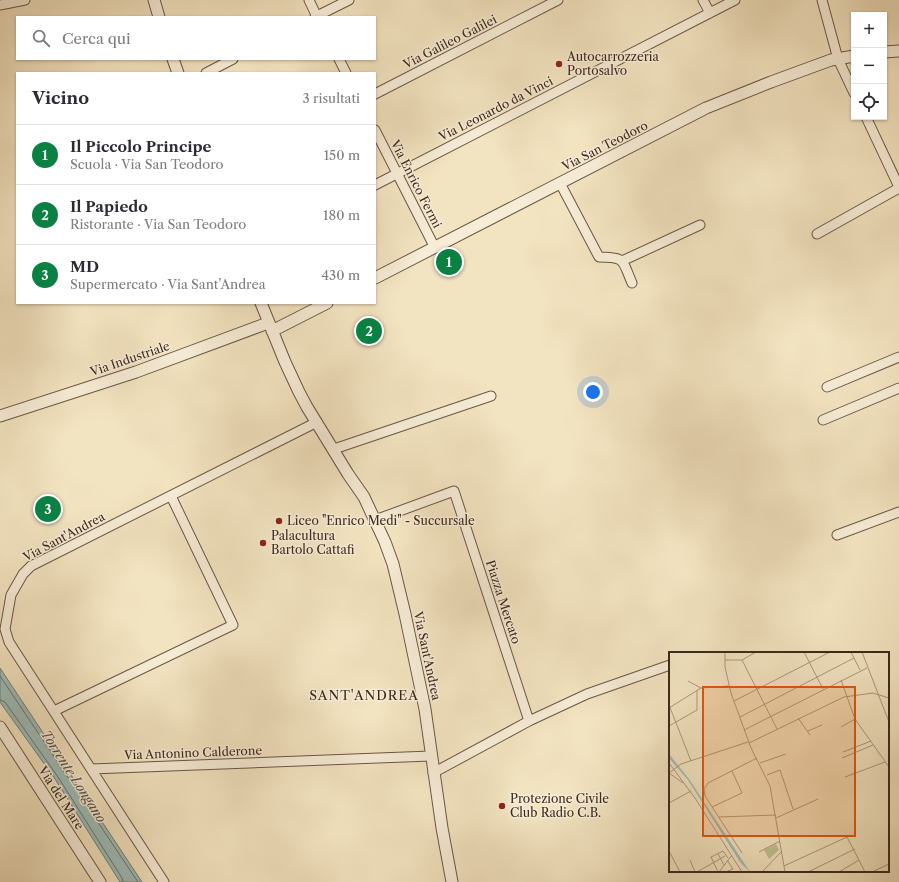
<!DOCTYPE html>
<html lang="it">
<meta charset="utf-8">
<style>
body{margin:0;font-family:"Libre Caslon Text",serif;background:#f2f2f3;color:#2b2b33}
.controls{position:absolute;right:12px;top:12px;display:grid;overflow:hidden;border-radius:0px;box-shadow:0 1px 3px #0004}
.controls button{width:36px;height:36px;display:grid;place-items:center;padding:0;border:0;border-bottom:1px solid #e1e1e2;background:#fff;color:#2b2b33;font:20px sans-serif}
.you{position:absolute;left:593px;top:392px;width:14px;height:14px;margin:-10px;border:3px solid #fff;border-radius:50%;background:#1a73e8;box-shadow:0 0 0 6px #1a73e833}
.badge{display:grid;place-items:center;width:26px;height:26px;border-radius:50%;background:#0b8043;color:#fff;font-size:13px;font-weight:700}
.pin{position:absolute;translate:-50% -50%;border:2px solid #fff;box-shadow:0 1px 4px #0006}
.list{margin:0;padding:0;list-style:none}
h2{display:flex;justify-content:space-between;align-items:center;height:52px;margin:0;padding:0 16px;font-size:17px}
h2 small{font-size:13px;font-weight:400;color:#7c7c81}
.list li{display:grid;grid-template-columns:26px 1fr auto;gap:12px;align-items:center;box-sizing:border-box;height:60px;padding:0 16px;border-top:1px solid #e1e1e2}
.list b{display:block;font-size:15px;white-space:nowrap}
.list p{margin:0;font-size:13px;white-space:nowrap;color:#7c7c81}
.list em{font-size:13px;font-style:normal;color:#7c7c81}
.icon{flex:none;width:22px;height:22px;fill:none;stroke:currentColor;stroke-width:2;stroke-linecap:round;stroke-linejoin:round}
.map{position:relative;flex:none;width:899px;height:882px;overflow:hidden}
.search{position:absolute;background:#fff;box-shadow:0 1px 3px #0004;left:16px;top:16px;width:360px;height:44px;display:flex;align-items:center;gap:10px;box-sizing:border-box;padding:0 14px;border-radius:0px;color:#7c7c81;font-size:15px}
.panel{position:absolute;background:#fff;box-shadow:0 1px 3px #0004;left:16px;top:72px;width:360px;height:232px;border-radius:0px}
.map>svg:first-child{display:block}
.water{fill:#9dbdba;stroke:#76817b}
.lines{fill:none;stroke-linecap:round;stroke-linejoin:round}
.shore{stroke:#6c726b;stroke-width:1}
.minor-casing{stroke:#6a5745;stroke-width:11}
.tertiary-casing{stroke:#6a5745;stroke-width:13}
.minor{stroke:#f7edd7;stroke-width:9}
.tertiary{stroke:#f7edd7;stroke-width:11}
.poi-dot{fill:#8f2418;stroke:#f7edd7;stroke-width:1.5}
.labels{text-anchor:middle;stroke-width:3;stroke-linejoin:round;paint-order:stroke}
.street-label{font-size:12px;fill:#3c281c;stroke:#f7edd7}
.poi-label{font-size:12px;fill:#3c281c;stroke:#f7edd7;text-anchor:start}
.neighbourhood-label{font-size:13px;letter-spacing:1px;fill:#3c281c;stroke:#f7edd7}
.water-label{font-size:13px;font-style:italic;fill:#544d44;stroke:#f7edd7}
.inset-road{fill:none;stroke:#aa997f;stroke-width:1}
.view{fill:#df570d;fill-opacity:0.15;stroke:#df570d;stroke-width:2}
.inset-edge{fill:none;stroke:#3c281c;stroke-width:2}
</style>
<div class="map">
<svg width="899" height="882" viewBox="0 0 899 882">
<rect width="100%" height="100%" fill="#f3e4c1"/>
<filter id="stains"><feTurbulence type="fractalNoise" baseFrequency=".005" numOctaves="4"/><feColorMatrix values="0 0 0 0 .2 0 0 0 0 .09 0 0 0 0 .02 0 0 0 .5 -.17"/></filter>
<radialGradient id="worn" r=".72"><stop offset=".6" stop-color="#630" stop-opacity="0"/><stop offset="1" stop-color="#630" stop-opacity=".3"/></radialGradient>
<!-- water -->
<path class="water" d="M0,668L142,882H120L55,779L0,702Z"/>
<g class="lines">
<!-- shore -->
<path class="shore" d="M0,676L138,882
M0,700L5,702L58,777L122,878L123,882"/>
<defs>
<path id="minor" d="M309,0L317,17
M703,0L710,13
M822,0L838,59L854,93
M0,5L25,0
M315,17L349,0
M339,59L346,73
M206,73L233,59
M375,94L558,0
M866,117L899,187
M375,130L435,248
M560,183L599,257C626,257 622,260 632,283
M375,185L735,0
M817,234L899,188
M622,261L700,225
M827,387L899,357
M823,420L899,388
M334,449L491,396
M375,520L454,491L529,721
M837,535L899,512
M54,711L233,625L171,496
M91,769L431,756
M433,773L529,721L587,694L670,665
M164,882L9,642L5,629L11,595L23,574L31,566L317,422"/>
<path id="tertiary" d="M154,0L159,17
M884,52L899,51
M173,59L178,73
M375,278L706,108L771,82L831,60L854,56
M261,303L285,362L299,392L307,407L348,474L364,497L385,542L393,564L405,614L425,709L442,828L452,882
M272,331L327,303
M0,416L136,372L268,323
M0,727L100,882"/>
</defs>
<!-- minor casing -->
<use href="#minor" class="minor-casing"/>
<!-- tertiary casing -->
<use href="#tertiary" class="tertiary-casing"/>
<!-- minor -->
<use href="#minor" class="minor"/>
<!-- tertiary -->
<use href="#tertiary" class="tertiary"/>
</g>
<!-- markers -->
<g class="poi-dot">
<circle cx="559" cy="64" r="4"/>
<circle cx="279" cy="521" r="4"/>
<circle cx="263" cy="543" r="4"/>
<circle cx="502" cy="806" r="4"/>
</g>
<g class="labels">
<!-- street labels -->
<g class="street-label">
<text transform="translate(450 42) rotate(-27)" y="4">Via Galileo Galilei</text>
<text transform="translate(496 109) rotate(-27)" y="4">Via Leonardo da Vinci</text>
<text transform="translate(605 146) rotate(-27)" y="4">Via San Teodoro</text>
<text transform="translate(416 184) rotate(63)" y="4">Via Enrico Fermi</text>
<text transform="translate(130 359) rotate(-19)" y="4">Via Industriale</text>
<text transform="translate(64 537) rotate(-28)" y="4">Via Sant'Andrea</text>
<text transform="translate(503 602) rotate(72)" y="4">Piazza Mercato</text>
<text transform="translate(427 656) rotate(78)" y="4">Via Sant'Andrea</text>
<text transform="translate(193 753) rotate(-2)" y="4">Via Antonino Calderone</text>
<text transform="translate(61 798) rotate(57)" y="4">Via del Mare</text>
</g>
<!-- poi labels -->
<g class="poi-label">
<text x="567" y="61">Autocarrozzeria<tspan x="567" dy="14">Portosalvo</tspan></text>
<text x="287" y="525">Liceo "Enrico Medi" - Succursale</text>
<text x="271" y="540">Palacultura<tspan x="271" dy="14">Bartolo Cattafi</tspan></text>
<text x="510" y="803">Protezione Civile<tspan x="510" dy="14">Club Radio C.B.</tspan></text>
</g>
<!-- neighbourhood labels -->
<g class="neighbourhood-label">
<text x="364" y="700">SANT'ANDREA</text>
</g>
<!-- water labels -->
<g class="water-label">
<text transform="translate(74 776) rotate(57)" y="5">Torrente Longano</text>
</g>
</g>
<!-- overview -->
<g transform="translate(669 652)">
<rect width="220" height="220" fill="#f3e4c1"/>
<path d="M107,192L110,198L100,207L95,198Z" fill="#bec391"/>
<path d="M0,102L20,127L81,220L71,210L19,128L0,106Z" fill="#9dbdba"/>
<path class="inset-road" d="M56,0V15L62,41L82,96L101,134L116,220M135,0L154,37M182,0L191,18M193,0L220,70M56,8H73L87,0M73,8L108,77M172,28L186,67L220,115M19,29L32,36M65,49L161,0M0,53L22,109M0,56L32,36L60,34M71,65L185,6M129,66L141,83M0,74L28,58V38M172,75L186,67M75,78L198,16M139,79L153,73M80,91L175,45L204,41L220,46M174,100L202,89M173,106L204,93M0,111L26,146L73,220M91,111L117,102M0,121L12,112L79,90M0,121L14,131M98,123L111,118L124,157M176,125L216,110M0,151L22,139M43,155L73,141L63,119M50,165L107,163M107,166L149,147M0,199L11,220M90,200L111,189M73,201L36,144L35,137L39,131L88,106M49,202L55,213M21,208L26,220M115,214L178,185L196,220M28,220L56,204M49,220L42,205L54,199L59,206M50,220L63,203M57,220L64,217L58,208M93,220L113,199M139,220L186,197M170,220L190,208M203,220L220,212"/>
<path class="view" d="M34,35H186V184H34Z"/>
<rect width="220" height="220" class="inset-edge"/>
</g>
<rect width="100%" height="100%" filter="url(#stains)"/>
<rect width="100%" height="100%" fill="url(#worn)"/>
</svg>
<div class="controls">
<button>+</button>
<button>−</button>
<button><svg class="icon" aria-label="locate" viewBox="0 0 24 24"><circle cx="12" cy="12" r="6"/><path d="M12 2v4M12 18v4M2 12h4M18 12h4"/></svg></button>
</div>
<div class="you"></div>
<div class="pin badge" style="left:449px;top:262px">1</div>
<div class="pin badge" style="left:369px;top:331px">2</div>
<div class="pin badge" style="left:48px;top:509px">3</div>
<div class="search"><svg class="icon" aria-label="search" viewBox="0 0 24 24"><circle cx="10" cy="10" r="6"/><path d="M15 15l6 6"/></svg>Cerca qui</div>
<section class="panel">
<h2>Vicino<small>3 risultati</small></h2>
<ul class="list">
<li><span class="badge">1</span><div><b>Il Piccolo Principe</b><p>Scuola · Via San Teodoro</p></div><em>150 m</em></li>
<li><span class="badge">2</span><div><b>Il Papiedo</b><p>Ristorante · Via San Teodoro</p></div><em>180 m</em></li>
<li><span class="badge">3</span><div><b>MD</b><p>Supermercato · Via Sant'Andrea</p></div><em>430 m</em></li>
</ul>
</section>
</div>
